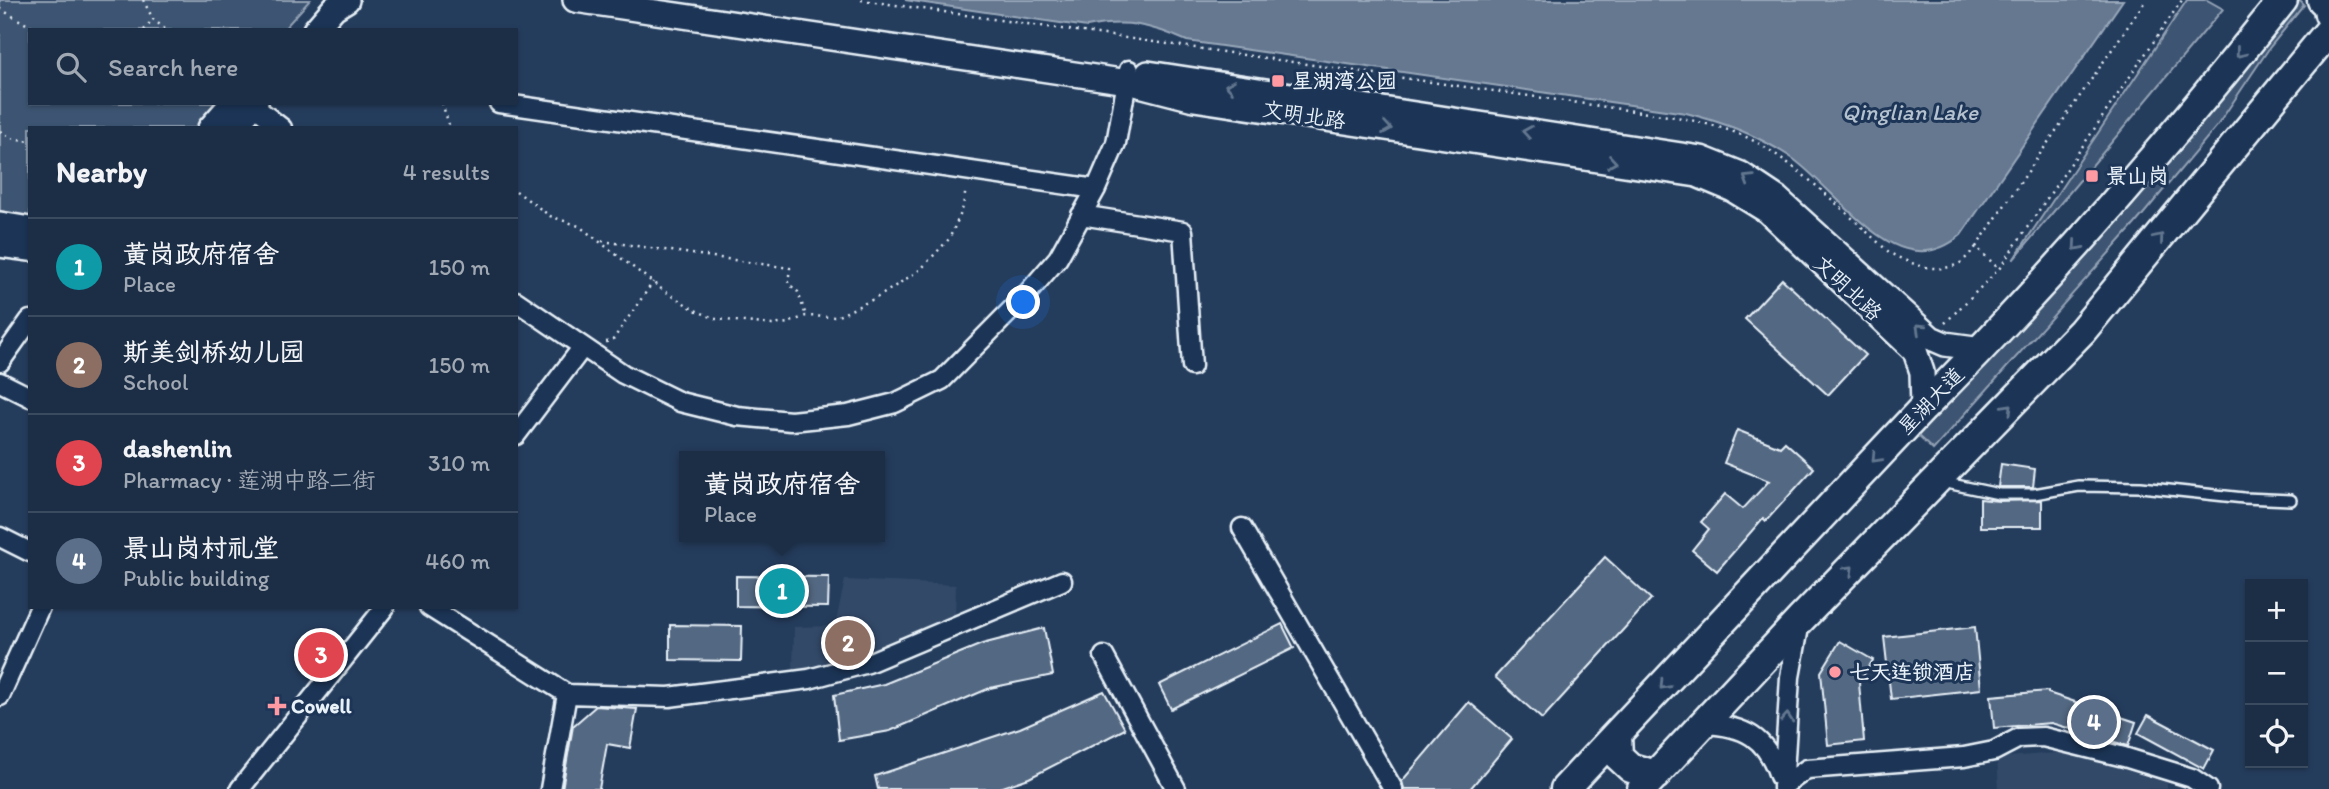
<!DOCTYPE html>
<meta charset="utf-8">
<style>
body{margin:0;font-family:Itim,"LXGW WenKai TC",sans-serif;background:#293a51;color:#f1f3f6}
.controls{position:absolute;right:21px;bottom:21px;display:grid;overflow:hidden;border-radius:0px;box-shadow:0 2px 5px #0004}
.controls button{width:63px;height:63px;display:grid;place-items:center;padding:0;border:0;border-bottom:2px solid #3a4a5f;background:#1c2e46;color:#f1f3f6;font:35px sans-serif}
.you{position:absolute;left:1024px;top:303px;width:24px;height:24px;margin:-18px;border:5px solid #fff;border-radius:50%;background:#1a73e8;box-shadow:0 0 0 10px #1a73e833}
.badge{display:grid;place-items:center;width:46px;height:46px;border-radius:50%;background:#ff9aa2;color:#fff;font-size:23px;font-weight:700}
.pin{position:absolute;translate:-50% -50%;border:4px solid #fff;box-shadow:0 2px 7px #0006}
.popup{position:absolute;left:679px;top:451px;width:206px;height:91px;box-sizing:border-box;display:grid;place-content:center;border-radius:0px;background:#1c2e46;filter:drop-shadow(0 2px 5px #0005);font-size:23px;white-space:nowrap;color:#a0a8b3}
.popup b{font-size:26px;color:#f1f3f6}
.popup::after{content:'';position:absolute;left:50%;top:100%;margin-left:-14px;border:14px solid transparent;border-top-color:#1c2e46}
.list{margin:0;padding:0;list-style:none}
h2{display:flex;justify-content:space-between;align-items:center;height:91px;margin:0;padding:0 28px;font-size:30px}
h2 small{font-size:23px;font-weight:400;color:#a0a8b3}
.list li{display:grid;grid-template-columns:46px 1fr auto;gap:21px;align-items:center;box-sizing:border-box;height:98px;padding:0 28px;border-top:2px solid #3a4a5f}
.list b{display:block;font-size:26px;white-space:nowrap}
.list p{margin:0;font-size:23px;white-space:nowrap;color:#a0a8b3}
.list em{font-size:23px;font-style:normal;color:#a0a8b3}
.icon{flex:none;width:38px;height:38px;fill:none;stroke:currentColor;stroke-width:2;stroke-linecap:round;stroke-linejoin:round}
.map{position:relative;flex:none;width:2329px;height:789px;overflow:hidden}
.search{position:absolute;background:#1c2e46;box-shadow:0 2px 5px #0004;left:28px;top:28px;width:490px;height:77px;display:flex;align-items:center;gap:18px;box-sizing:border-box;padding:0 24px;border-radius:0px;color:#a0a8b3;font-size:26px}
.panel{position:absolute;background:#1c2e46;box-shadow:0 2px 5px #0004;left:28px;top:126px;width:490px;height:483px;border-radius:0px}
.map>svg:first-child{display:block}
.built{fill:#334a68}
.green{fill:#3e5472;stroke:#93a2b5;stroke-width:2}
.water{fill:#657890;stroke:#99a8ba;stroke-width:2}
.building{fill:#536782;stroke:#e8f1f8;stroke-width:2}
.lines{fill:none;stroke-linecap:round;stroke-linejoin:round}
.service-casing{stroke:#e8f1f8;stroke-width:14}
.minor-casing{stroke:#e8f1f8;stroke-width:23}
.tertiary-casing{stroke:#e8f1f8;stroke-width:28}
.primary-casing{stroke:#e8f1f8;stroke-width:33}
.path{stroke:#e8f1f8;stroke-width:2.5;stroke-dasharray:2 5;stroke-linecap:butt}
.service{stroke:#1d3557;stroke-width:9}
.minor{stroke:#1d3557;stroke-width:18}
.tertiary{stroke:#1d3557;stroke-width:23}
.primary{stroke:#1d3557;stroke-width:28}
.oneway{stroke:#64778f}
.poi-dot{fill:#ff9aa2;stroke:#1d3557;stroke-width:2.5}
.labels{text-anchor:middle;stroke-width:6;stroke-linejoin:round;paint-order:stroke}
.poi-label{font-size:21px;font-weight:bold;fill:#e8f1f8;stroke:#1d3557;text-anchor:start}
.street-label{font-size:21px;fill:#e8f1f8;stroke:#1d3557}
.water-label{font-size:23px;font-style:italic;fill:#b4c1ce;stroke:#1d3557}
</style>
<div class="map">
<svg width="2329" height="789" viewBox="0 0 2329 789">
<rect width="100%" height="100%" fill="#253d5d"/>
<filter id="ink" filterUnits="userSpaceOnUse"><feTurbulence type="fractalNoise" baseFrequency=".0143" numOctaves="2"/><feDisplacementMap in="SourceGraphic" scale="14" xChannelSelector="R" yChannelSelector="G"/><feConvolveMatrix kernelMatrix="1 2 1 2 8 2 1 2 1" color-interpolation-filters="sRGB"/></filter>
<g filter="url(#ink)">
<!-- built -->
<path class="built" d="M845,580L956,585L955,619L870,659L793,677L794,627L835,626Z
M2068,752L2167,783V789H1999L1997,758Z"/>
<!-- green -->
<path class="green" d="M0,0H310L283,30H30V103H217L195,128H30V218L0,211Z
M2187,0H2207L2223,9L2013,260Z
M2290,0H2299L2304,5L2270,47L2217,126L2135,224L1933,450L1916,434Z"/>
<!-- water -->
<path class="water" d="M905,0H2123L1961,235C1896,291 1837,187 1789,156C1755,134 1725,123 1686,113L1187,41C1151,25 1126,19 1087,27Z"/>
<!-- building -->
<path class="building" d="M1782,279L1865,355L1828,395L1745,319Z
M1737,430L1780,447L1785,442L1814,468L1766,521L1763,518L1717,571L1692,550L1709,529L1701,522L1725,494L1743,509L1769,481L1724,463Z
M2001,464L2035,469L2033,487H1998Z
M1980,499L1999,501L2042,500V527H1980Z
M1605,557L1651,599L1542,719L1495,677Z
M736,576L829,577L828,607L736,606Z
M1282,624L1294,648L1171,709L1159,685Z
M670,625L742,626L741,661L670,660Z
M1975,627L1981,689L1891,699L1884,637Z
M1044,628L1053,675L990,688L890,731L839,740L834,695L884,684L982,644Z
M1840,641L1873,660L1859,683L1864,741L1828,745L1821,672Z
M1104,691L1125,729L1029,778L997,789H878L875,776L1020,728Z
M2048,691V693L2136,722L2128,746L2051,723L1994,728L1991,696Z
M1469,702L1512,739L1470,789H1404L1402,781Z
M596,706L637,709L630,748L607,744L599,789H562L573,726Z
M2148,715L2214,750L2204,769L2138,733Z"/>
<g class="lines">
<defs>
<path id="service" d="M1942,482L1999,494H2034L2079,486L2141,487L2244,498L2291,500"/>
<path id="minor" d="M250,103L282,128
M499,103L1096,189
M1081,215L1183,231L1192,366
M516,301L623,374L680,402L737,416L791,421L848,415L895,403L942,380L1025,296L1058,258L1096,189L1116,143L1129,70
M0,362L30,320
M0,382L30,397
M516,435L582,348
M1242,528L1393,789
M0,537L30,552
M429,607L567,694
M1104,656L1176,789
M567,694L669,697L809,679L868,663L1062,581
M0,696L40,607
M1705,724C1745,726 1766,737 1779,776
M1783,786L1807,769L1964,757L1994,751L2019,738L2043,737L2124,757L2192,778L2208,789
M240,789L385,607
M550,789L567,694
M1783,789L1790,677L1800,622"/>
<path id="tertiary" d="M575,0L1128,82L1194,99L1697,175L1733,190L1767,211L1915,351L1922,372L1923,408
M315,30L334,8L347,0
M1148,73L1701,158L1741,174L1777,198L1931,338L1945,344L1982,349
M210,128L232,103
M234,128L256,103
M0,224L30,229
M0,245L30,249"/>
<path id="primary" d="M2322,0L2327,4L2329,14
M1617,735L1618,756L1631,768L1656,775
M1565,789L1923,408C2051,280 2170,142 2283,0
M1642,789L1801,619L2082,331L2329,31"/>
</defs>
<!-- service casing -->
<use href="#service" class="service-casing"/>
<!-- minor casing -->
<use href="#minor" class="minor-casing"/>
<!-- tertiary casing -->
<use href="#tertiary" class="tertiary-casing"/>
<!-- primary casing -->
<use href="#primary" class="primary-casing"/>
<!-- path -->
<path class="path" d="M143,0L153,19L166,30
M861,0L1682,118C1699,122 1717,126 1734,132C1787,151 1847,215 1890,253C1910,264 1938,275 1960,263C1966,259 1971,252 1976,247L1999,269
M0,9L37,30
M144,30L153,19
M442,103L450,128
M0,131L11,138L30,141
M516,191L550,216L579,226L660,288L695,310L716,319L772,325L788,323L806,316L836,317L880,296L921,269L949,239L962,211L966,189
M602,241L790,268L788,283L798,292L806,316
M1976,247L2146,0
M1945,323L1999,269L2182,0
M606,342L612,341L653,282"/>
<!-- service -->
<use href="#service" class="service"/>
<!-- minor -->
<use href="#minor" class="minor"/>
<!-- tertiary -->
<use href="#tertiary" class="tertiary"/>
<!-- primary -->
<use href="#primary" class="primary"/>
</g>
<!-- one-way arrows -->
<defs><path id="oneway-chevron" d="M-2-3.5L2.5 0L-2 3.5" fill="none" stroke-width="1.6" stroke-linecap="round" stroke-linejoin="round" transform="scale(1.75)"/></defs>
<g class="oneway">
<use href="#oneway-chevron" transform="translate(2240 53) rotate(129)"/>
<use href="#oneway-chevron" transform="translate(1230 86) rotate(-171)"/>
<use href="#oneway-chevron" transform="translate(1387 128) rotate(9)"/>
<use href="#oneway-chevron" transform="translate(1527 132) rotate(-171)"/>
<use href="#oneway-chevron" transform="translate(1612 162) rotate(9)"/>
<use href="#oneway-chevron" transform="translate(1748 179) rotate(-148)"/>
<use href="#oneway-chevron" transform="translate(2159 238) rotate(-50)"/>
<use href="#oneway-chevron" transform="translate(2077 246) rotate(131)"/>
<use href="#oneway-chevron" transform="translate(1920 328) rotate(-137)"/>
<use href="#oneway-chevron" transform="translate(2008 408) rotate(-46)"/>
<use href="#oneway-chevron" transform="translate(1876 458) rotate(133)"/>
<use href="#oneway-chevron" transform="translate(1849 570) rotate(-45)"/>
<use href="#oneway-chevron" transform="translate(1664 685) rotate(133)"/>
<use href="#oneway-chevron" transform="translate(1787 718) rotate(-86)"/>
</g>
</g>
<!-- markers -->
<g class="poi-dot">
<rect x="1271" y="74" width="14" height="14" rx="3.5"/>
<rect x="2085" y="169" width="14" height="14" rx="3.5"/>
<circle cx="1835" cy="672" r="7"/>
<path d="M273.5 695.5h7v7h7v7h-7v7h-7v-7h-7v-7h7z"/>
</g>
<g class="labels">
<!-- poi labels -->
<g class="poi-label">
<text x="1292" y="88">星湖湾公园</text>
<text x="2106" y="183">景山岗</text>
<text x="1849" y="679">七天连锁酒店</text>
<text x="291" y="713">Cowell</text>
</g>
<!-- street labels -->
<g class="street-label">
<text transform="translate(1304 115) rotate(9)" y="7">文明北路</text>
<text transform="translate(1848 288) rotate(43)" y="7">文明北路</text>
<text transform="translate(1931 401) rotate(-46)" y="7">星湖大道</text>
</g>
<!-- water labels -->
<g class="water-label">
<text x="1910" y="120">Qinglian Lake</text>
</g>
</g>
</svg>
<div class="controls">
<button>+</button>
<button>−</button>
<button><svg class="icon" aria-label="locate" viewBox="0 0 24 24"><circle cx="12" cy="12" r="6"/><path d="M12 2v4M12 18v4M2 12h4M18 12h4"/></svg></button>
</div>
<div class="you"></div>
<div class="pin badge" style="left:782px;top:591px;background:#0f9aa8">1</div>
<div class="popup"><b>黄岗政府宿舍</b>Place</div>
<div class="pin badge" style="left:848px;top:643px;background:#8d6e63">2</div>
<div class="pin badge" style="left:321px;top:655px;background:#e0444e">3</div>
<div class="pin badge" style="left:2094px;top:722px;background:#5c6f8a">4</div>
<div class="search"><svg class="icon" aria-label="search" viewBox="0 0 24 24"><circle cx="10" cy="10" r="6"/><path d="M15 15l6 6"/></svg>Search here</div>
<section class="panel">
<h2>Nearby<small>4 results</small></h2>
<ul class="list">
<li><span class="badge" style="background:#0f9aa8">1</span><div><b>黄岗政府宿舍</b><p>Place</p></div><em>150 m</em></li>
<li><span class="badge" style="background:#8d6e63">2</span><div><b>斯美剑桥幼儿园</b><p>School</p></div><em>150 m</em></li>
<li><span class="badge" style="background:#e0444e">3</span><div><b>dashenlin</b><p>Pharmacy · 莲湖中路二街</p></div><em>310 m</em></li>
<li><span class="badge" style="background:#5c6f8a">4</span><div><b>景山岗村礼堂</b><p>Public building</p></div><em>460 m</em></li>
</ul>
</section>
</div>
